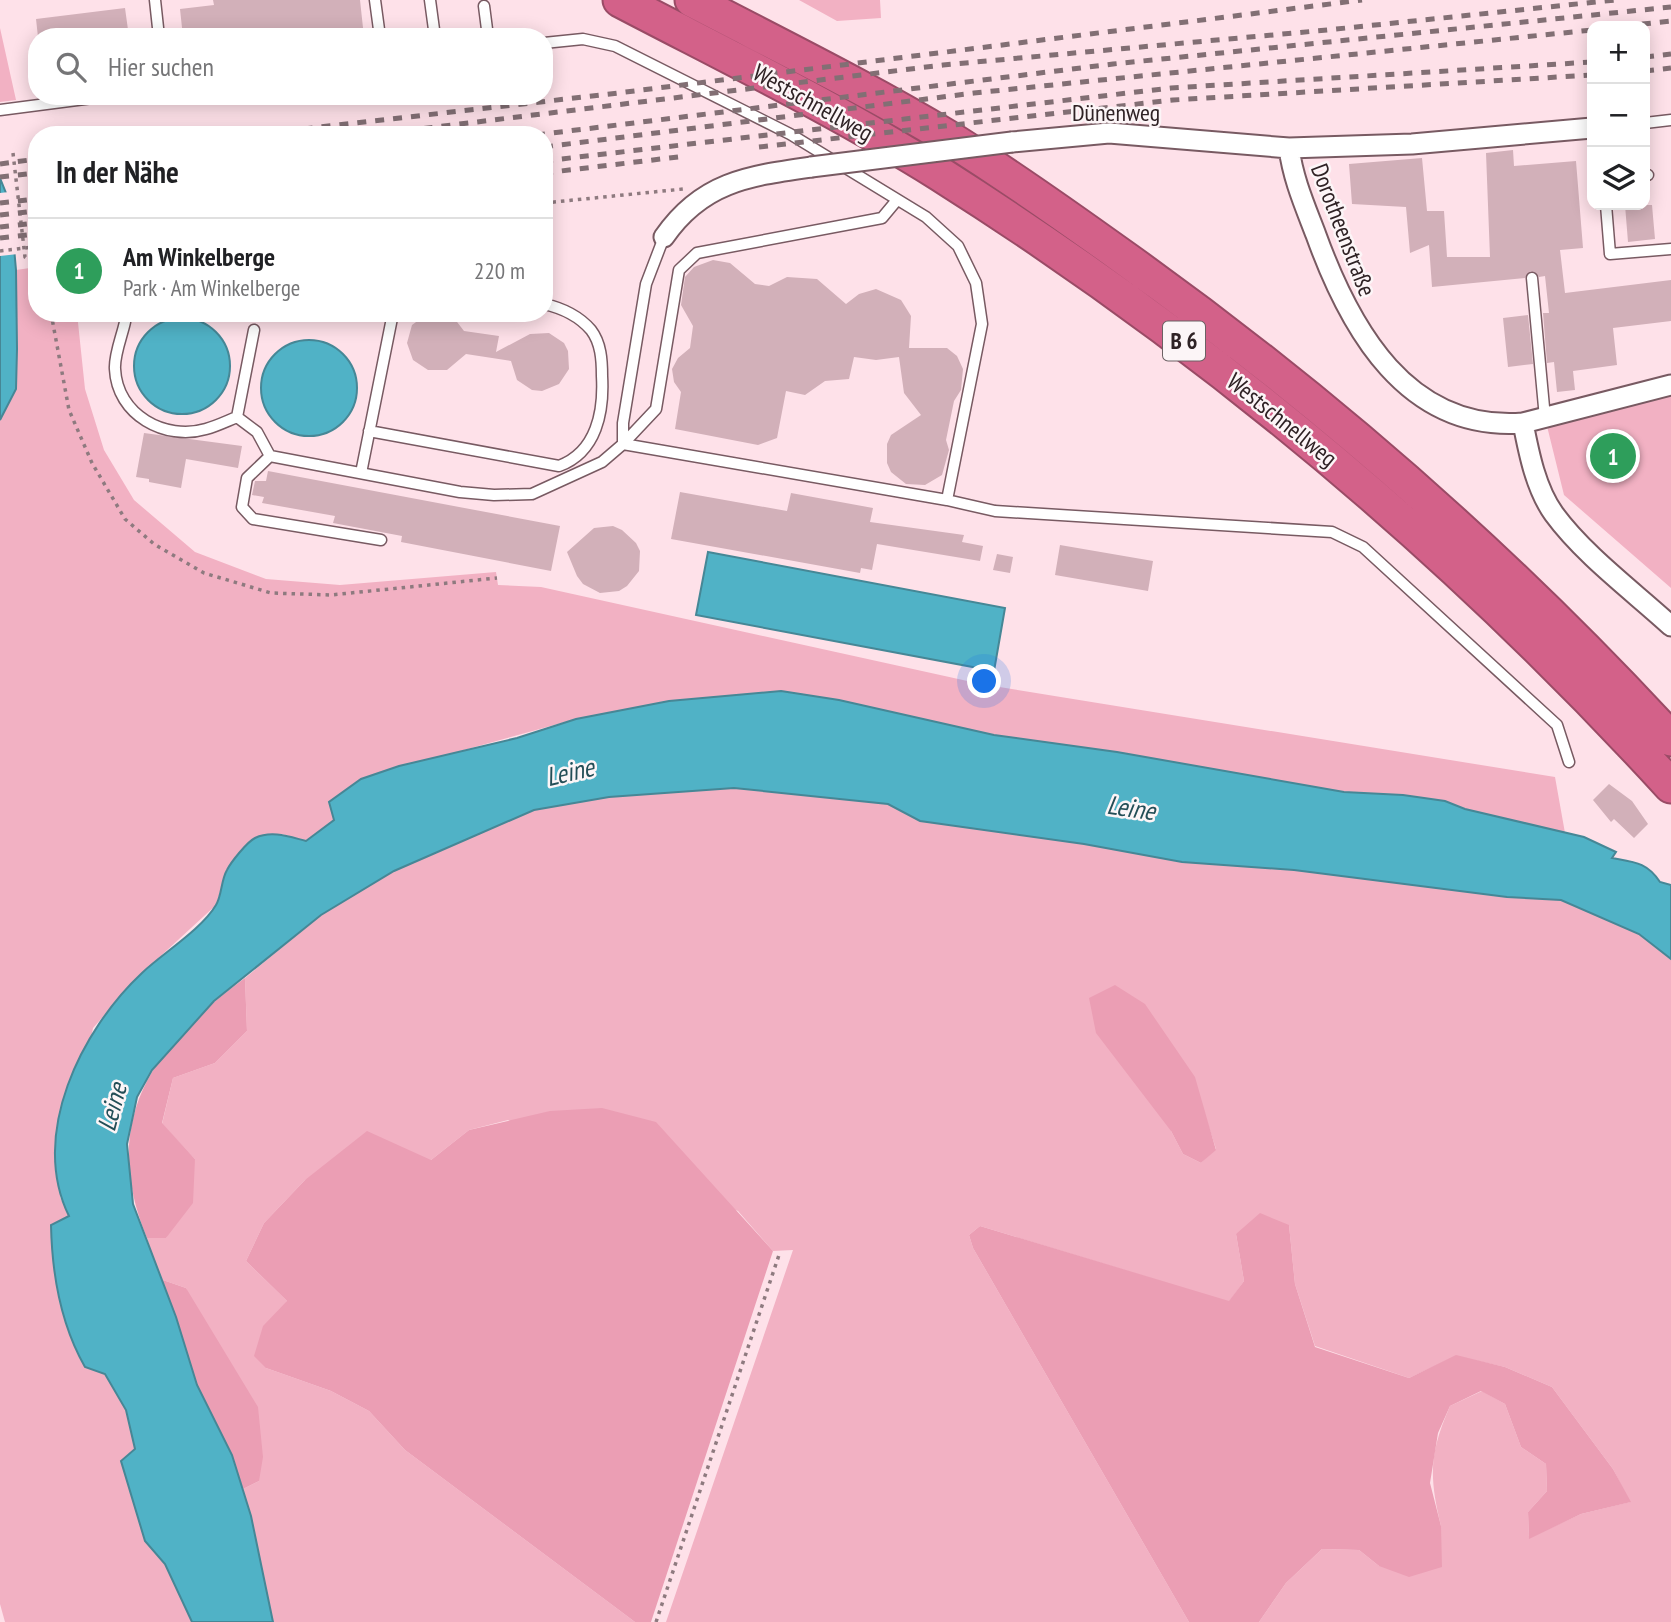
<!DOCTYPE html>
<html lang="de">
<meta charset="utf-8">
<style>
body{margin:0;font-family:"PT Sans Narrow",sans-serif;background:#f6f6f6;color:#202124}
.controls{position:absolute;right:21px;top:21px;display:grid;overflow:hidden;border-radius:14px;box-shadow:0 4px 18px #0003}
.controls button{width:63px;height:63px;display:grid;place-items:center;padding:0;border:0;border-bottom:2px solid #e0e0e0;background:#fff;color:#202124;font:35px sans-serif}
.you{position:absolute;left:985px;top:682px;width:24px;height:24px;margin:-18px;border:5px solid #fff;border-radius:50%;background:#1a73e8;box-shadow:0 0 0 10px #1a73e833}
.badge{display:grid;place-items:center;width:46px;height:46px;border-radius:50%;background:#db2777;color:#fff;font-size:23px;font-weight:700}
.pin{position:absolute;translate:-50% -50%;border:4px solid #fff;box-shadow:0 2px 7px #0006}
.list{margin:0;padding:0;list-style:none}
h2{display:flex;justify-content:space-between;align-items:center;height:91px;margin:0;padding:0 28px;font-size:30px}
h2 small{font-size:23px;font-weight:400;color:#757577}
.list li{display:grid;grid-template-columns:46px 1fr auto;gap:21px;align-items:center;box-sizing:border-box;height:105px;padding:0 28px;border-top:2px solid #e0e0e0}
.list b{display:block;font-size:26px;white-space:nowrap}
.list p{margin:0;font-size:23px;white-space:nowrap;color:#757577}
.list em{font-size:23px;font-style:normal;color:#757577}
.icon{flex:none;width:38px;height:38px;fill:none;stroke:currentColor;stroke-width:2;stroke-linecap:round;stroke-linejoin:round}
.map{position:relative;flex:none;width:1671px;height:1622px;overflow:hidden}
.search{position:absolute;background:#fff;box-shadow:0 4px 18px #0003;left:28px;top:28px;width:525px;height:77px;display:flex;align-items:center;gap:18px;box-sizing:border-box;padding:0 24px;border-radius:28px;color:#757577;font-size:26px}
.panel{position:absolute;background:#fff;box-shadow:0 4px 18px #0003;left:28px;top:126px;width:525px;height:196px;border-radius:28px}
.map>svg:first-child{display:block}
.green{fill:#f2b1c3;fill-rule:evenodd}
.forest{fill:#eb9eb4}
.water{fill:#50b2c6;stroke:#468796;stroke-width:2}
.pier{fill:#fee1e9}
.building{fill:#d2b0b9}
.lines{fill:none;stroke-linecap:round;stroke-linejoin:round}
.lane-casing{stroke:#785a62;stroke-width:13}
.street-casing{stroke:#785a62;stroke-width:23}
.highway-casing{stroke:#9a4b66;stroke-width:37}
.path{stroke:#8e7a7f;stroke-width:3.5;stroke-dasharray:3.5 5;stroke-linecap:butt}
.lane{stroke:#fff;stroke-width:10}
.street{stroke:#fff;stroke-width:19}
.highway{stroke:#d36189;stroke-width:33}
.rail{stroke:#826f74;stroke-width:5;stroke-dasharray:9 9;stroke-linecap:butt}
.street-bridge-casing{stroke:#785a62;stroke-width:23;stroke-linecap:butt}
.path-bridge{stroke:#8e7a7f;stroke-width:3.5;stroke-dasharray:3.5 5;stroke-linecap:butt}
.street-bridge{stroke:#fff;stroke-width:19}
.labels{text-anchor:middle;stroke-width:5;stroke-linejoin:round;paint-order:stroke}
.shield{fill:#fcf5f7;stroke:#6c6164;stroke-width:2}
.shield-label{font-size:23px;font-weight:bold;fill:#2f2225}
.street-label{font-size:24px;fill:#2f2225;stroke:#fcf5f7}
.water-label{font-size:26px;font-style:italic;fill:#234e57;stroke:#fcf5f7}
</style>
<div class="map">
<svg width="1671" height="1622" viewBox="0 0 1671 1622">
<rect width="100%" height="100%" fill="#fee1e9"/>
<!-- green -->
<path class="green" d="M799,0H880L881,18L837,21Z
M0,28L16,100L0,102Z
M37,267V313H77L85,389L104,450L134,500L195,552L266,579L340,585L496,572L498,585L541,587L981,684L1555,777L1565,833L1465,809L1445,801L1403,795L1344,792L1117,752L994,735L839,700L781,691L669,701L576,719L446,755L334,820L306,841L282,834L254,838L227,869L216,905L140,975L93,1028L60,1197L69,1216L51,1225C52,1274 61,1325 85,1367L105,1373L126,1410L135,1449L121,1461L145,1541L165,1564L192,1622H5L0,1604V420L16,389V270Z
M1671,385V588L1564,495L1545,418Z
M734,788L888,804L920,821L1507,897C1524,898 1545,896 1561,900C1600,909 1642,932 1671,959V1622H1259L1286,1583L1322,1549L1359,1550L1379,1566L1441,1526C1429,1476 1429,1454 1450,1406L1482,1391L1505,1404L1521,1447L1546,1464L1547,1491L1528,1512L1529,1538L1581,1514L1630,1502L1613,1469L1552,1387L1505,1367L1456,1356L1409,1378L1315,1346L1295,1284L1289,1225L1236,1234L1244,1281L1229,1302L980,1226L969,1235L973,1248L1189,1622H666L793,1250L773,1251L738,1211L508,1120L469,1130L431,1160L305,1180L264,1223L246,1261L287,1301L266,1368L331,1391L369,1411L405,1450L635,1622H273L243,1489L259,1481L186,1288L160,1279L147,1238H166L195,1159L162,1124L173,1078L215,1063L247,1031L245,978L321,915L394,871L534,810L609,797ZM1206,1118L1216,1149L1201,1163L1183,1154L1171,1131Z"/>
<!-- forest -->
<path class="forest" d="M245,978L247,1031L215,1063L173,1078L162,1123L195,1159L193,1203L166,1238H147C99,1122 151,1046 245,978Z
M1115,985L1145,1004L1195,1077L1216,1150L1201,1163L1183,1154L1171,1131L1096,1033L1089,998Z
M602,1108L656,1122L773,1251L651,1622H635L405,1450L369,1411L331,1391L266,1368L254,1356L263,1326L287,1301L246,1261L264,1223L305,1180L367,1131L431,1160L469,1130L550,1111Z
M1260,1213L1289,1225L1295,1284L1315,1347L1409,1378L1456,1355L1505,1367L1552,1387L1613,1469L1631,1502L1581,1514L1529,1539L1528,1512L1547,1491L1546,1464L1521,1447L1505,1404L1481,1391L1450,1406L1438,1433L1430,1483L1441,1526L1442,1567L1409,1577L1379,1566L1359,1550L1322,1549L1286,1583L1259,1622H1189L973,1248L969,1235L980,1226L1229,1301L1244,1281L1236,1234Z
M160,1279L186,1288L258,1407L263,1457L259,1481L243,1489L232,1455L197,1385Z"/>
<!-- water -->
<path class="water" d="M0,178L10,203L16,270L17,349L16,389L0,420Z
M134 366a48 48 0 1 1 96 0a48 48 0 1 1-96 0Z
M261 388a48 48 0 1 1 96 0a48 48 0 1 1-96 0Z
M708,552L1005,608L994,671L696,615Z
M781,691L839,700L994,735L1117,752L1344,792L1403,795L1445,801L1465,809L1584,837L1616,852L1612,858C1634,862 1647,862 1660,882L1671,885V959L1639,934L1561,900L1507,897L1294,870L1182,862L1084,844L920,821L888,804L734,788L609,797L534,810L394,871L321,915L214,1001L152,1070L137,1097L127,1144L133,1204L176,1317L197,1385L232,1455L251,1516L273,1622H192L165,1564L145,1541L121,1461L135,1449L126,1410L105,1374L85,1367C61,1325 52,1274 51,1225L69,1216C29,1135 81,1030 142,973C163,953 201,930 216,905C222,895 221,880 227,870C231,862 247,842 255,838C272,830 290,837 306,841L334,820L329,802L361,779L399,766L517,738L576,719L669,701Z"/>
<!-- pier -->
<path class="pier" d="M9,192L14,203L18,254L0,256V193Z"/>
<!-- building -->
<path class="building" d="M213,0H360L364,37H183L180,9L214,5Z
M125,8L129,37H38L36,19Z
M1513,150L1514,166L1576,161L1583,248L1560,250L1565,293L1671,280V321L1613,328L1617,365L1573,371L1575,390L1557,392L1554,362L1547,363L1543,313H1549L1545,276L1539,277L1531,271L1525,278L1432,287L1429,245L1410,253L1406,207L1352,204L1349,164L1422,158L1427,211H1444L1447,257H1490L1486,153Z
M1625,205H1652L1655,239L1628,242Z
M713,260L730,263L755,284L769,286L787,277L817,279L846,304L859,294L876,289L901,300L911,316L909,348H947L957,356L963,369L961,390L954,401L946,440L949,450L942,475L925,485L906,484L891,472L887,463V444L891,435L921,415L904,393L899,357L876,360L854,357L849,379L825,381L805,395L786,391L777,438L758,445L675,429L681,392L674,382L672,369L678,358L690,348L693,326L681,305L685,277L694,267Z
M427,314H445L454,318L464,331L499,336L496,352L530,334L549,333L564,343L568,351L569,369L559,384L542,391L532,390L517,380L511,361L466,354L447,370H428L413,360L407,343L412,325Z
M1528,315L1533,364L1508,367L1503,318Z
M144,433L242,446L238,468L186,459L181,488L149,482V479L136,477Z
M268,471L560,526L551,571L401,542L402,536L333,523L335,516L262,503L264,497L252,495L255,481H266Z
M680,492L787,511L791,493L873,508L870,522L964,535L962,542L983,546L980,561L877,544L872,570L861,568L860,573L671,539Z
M613,526L622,530L636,543L640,551L639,571L627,586L619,591L600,593L583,584L577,576L567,552L594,528Z
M1060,545L1153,561L1148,591L1055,575Z
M997,554L1013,557L1010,573L993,570Z
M1609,784L1632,801L1648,824L1634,838L1614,819L1611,822L1593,800Z"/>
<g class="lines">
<defs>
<path id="lane" d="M155,0L159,37
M375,0L380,37
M430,0L435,37
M484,6L488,37
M544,43L583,39L615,46L790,134L926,217L958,246L976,283L982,324L947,500
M0,110L108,96
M1645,123L1671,120
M1645,175H1648
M1606,205L1610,254L1671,249
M1532,278L1545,418
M125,322C122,336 114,355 115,369C117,415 165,441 206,429C217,426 227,421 237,417L257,432L270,456L460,492L494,495L532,494L602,462L623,444V423L646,284L664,237
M237,417L254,330
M369,431L559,466C597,452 604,411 602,376C602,360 601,343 591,330C579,316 562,308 544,304
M623,444L947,500L995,511L1332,532L1363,547L1557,725L1569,762
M623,444L656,409L679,270L697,253L882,218L897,200
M270,456L247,478L242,507L253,519L381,540
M361,473L393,313"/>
<path id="street" d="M1012,142L1109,133L1289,148L1412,144L1592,128
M1289,148C1293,179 1305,206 1316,235C1350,329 1407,432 1523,423C1529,454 1536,489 1554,514C1584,555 1634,592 1671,626
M664,237C702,182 748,176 811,167
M1523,423L1671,385"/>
<path id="highway" d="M620,0C727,56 838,110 940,174C1210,345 1456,551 1671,786
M692,0C778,45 866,88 949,138C1008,175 1066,216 1123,257C1321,398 1506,560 1671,739"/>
</defs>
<!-- lane casing -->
<use href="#lane" class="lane-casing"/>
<!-- street casing -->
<use href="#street" class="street-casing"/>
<!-- highway casing -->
<use href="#highway" class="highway-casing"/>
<!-- path -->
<path class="path" d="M13,153L25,257L37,266
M544,203L683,189
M34,247H37
M51,313L69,410L92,463L125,519L154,544L204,573L271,593L331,595L497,578
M656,1622L780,1252"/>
<!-- lane -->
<use href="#lane" class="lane"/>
<!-- street -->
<use href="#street" class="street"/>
<!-- highway -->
<use href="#highway" class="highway"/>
<!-- rail -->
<path class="rail" d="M1624,26L1671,21
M1645,57L1671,54
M1645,71L1671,68
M250,135L610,94L1362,0
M370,135L943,65L1327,30L1615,0
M536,135L1113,64L1671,7
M544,147L974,93L1592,30
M759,147L1173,100L1592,75
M544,161L1171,88L1592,62
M0,164L37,159
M544,173L686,156
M0,177L37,173
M0,203L37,199
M0,215L37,211
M0,227L37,223
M0,238L37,234"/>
<defs>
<path id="street-bridge" d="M811,167L1012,142"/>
</defs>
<!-- street-bridge casing -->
<use href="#street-bridge" class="street-bridge-casing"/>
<!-- path-bridge -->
<path class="path-bridge" d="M0,251L34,247"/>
<!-- street-bridge -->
<use href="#street-bridge" class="street-bridge"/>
</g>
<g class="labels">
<!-- shield labels -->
<rect class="shield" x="1163" y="321.5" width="42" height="39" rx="5"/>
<g class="shield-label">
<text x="1184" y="349">B 6</text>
</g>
<!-- street labels -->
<g class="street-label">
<text transform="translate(813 103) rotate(29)" y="8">Westschnellweg</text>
<text x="1116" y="121">Dünenweg</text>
<text transform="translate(1343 230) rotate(69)" y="8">Dorotheenstraße</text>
<text transform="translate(1282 420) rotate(39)" y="8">Westschnellweg</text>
</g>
<!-- water labels -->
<g class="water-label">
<text transform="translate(570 772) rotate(-13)" y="9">Leine</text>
<text transform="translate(1131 808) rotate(8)" y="9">Leine</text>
<text transform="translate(112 1107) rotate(-75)" y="9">Leine</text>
</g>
</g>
</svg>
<div class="controls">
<button>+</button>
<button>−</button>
<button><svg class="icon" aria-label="layers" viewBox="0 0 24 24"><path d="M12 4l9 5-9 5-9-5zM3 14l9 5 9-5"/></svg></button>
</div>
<div class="you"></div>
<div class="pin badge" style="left:1613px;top:456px;background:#2e9e5b">1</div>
<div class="search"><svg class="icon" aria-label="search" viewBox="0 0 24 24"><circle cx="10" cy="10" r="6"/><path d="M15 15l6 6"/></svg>Hier suchen</div>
<section class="panel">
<h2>In der Nähe<small></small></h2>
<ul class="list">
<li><span class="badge" style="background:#2e9e5b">1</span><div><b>Am Winkelberge</b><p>Park · Am Winkelberge</p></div><em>220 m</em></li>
</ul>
</section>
</div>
